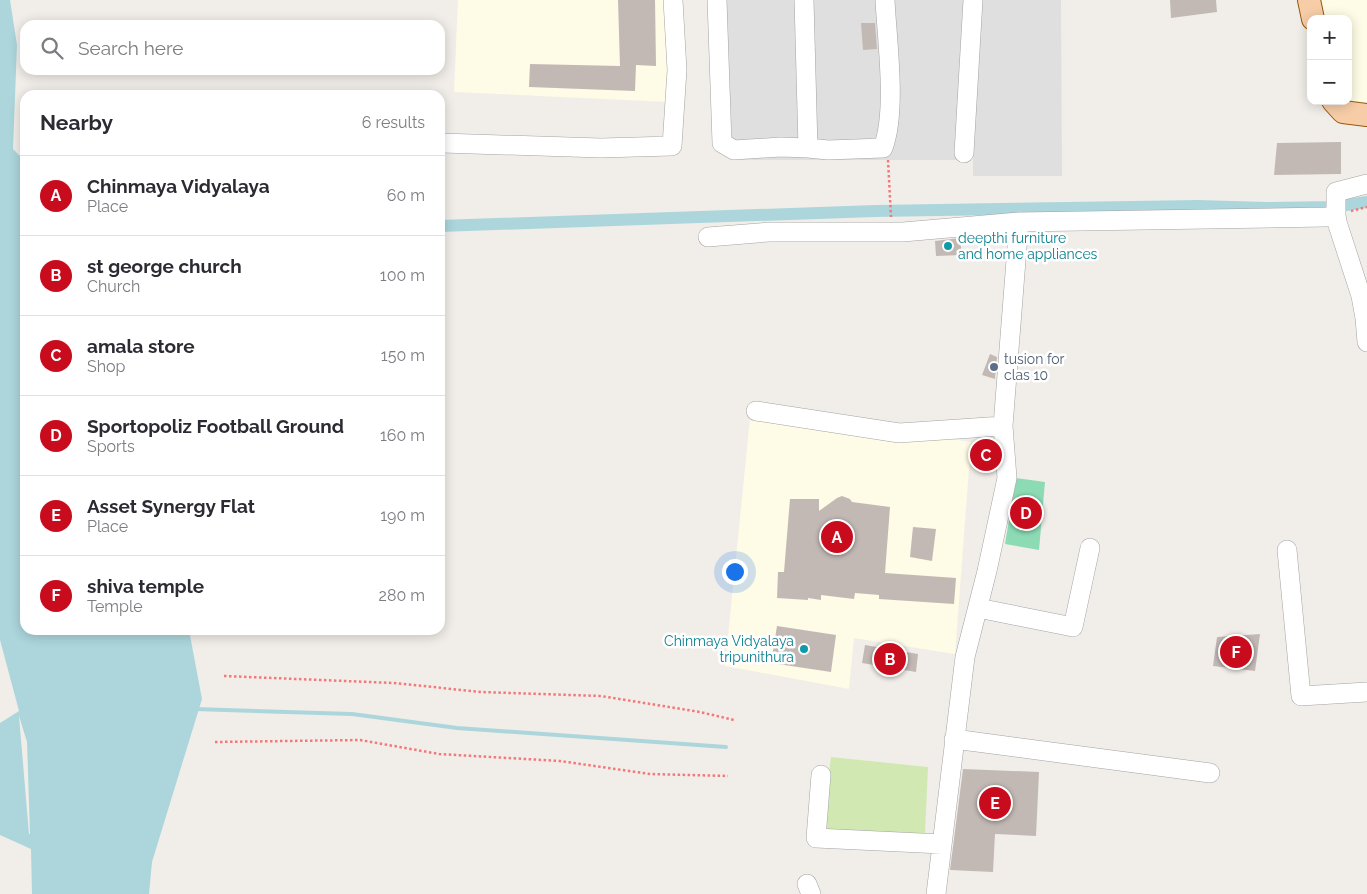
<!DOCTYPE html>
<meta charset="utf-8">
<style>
body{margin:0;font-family:Raleway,sans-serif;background:#f7f7f7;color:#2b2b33}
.controls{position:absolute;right:15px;top:15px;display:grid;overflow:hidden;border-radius:10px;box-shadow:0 2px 12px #0003}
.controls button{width:45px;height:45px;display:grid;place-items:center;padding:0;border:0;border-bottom:1px solid #e1e1e2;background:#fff;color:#2b2b33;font:25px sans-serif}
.you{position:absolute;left:734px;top:571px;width:18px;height:18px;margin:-12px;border:4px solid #fff;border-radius:50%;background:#1a73e8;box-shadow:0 0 0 8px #1a73e833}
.badge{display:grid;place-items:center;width:32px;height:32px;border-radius:50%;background:#c90b1e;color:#fff;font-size:16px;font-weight:700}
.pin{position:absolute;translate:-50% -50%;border:2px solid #fff;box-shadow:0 1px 5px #0006}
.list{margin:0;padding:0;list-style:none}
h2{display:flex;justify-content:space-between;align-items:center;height:65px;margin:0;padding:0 20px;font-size:21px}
h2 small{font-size:16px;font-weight:400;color:#7c7c81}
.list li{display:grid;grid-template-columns:32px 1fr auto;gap:15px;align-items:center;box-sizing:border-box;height:80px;padding:0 20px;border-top:1px solid #e1e1e2}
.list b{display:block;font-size:19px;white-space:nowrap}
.list p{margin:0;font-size:16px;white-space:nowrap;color:#7c7c81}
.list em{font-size:16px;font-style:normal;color:#7c7c81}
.icon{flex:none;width:28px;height:28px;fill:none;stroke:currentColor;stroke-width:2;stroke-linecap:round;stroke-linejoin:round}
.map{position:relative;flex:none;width:1367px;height:894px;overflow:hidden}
.search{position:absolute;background:#fff;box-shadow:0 2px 12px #0003;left:20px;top:20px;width:425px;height:55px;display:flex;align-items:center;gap:12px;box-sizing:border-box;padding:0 18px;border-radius:15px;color:#7c7c81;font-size:19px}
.panel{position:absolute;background:#fff;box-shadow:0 2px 12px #0003;left:20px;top:90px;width:425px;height:545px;border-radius:15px}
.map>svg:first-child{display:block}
.residential{fill:#e0dfdf}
.education{fill:#fefbe6}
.grass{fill:#d2e8b3}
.pitch{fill:#8cdbb4}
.water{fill:#acd6dc;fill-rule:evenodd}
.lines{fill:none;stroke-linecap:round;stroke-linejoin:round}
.stream{stroke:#acd6dc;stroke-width:4}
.canal{stroke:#acd6dc;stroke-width:12}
.building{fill:#c2b9b5}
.minor-casing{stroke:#a3a3a3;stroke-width:20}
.major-casing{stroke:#975908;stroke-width:24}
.path{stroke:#f37879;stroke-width:2.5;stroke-dasharray:2.5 2.5;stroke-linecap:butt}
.minor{stroke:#fff;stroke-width:19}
.major{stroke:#f7cda8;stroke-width:22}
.culture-dot{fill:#0f9aa8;stroke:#fff;stroke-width:2}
.service-dot{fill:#5c6f8a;stroke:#fff;stroke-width:2}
.labels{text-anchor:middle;stroke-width:5;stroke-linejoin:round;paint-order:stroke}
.culture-label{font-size:14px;fill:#0d838f;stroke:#fff;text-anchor:start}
.service-label{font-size:14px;fill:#4e5e75;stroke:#fff;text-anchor:start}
</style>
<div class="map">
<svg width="1367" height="894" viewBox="0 0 1367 894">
<rect width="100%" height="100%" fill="#f1eee9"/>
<!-- residential -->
<path class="residential" d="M725,0H965L958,160H733Z
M974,0H1061L1062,176H973Z"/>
<!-- education -->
<path class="education" d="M458,0H668V102L454,92Z
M1321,0H1367V102L1346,104L1348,101V19H1324Z
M751,409L971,442L955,654L854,638L849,689L725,666Z"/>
<!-- grass -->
<path class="grass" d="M831,757L928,767L925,834L821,829Z"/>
<!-- pitch -->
<path class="pitch" d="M1016,478L1045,482L1039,550L1005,544Z"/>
<!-- water -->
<path class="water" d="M0,0H10L17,45L13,149L25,161V630H189L202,699L152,862L149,894H32L31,849L0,835V723L19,711L0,640ZM19,716L27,742L30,834H29Z"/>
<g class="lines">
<!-- stream -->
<path class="stream" d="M194,709L352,714L457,728L726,747"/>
<!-- canal -->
<path class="canal" d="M440,226L875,211L1198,206L1267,208L1333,207L1367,202"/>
</g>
<!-- building -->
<path class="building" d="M618,0H655L656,66L636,65L635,91L529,87L530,64L620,66Z
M1170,0H1216L1217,12L1171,18Z
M861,23H875L877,49L863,50Z
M1341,142V174L1274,175L1277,143Z
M960,238L962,255L936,256L935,241Z
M990,354L997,357L995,379L982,375Z
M976,445L993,449L994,462L974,460Z
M842,496L850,499L852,502L890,507L885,573L956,578L954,604L879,599V595L855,593L854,599L821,595V600L808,598V600L777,598L778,572H784L790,499H819V511L837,498Z
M913,527L936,529L932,561L910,557Z
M777,626L836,635L831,672L771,663Z
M1260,634L1255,671L1213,666L1217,637Z
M865,645L918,654L916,672L862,663Z
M963,769L1039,772L1036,836L995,834L993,872L950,870Z"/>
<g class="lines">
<defs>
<path id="minor" d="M717,0L722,143L734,150L781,147L808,148
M804,0L808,148L828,150L883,148C897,111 887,41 885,0
M442,143L601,148L672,146L677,70L673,0
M964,153L973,0
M1336,215L1337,222L1361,296L1365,318L1367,342
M708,237L769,232H903L1019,222
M756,411L899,433L1003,426
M1287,550L1301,696L1367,692
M978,608L1073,627L1090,548
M954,739L1210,773
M821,775L816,838L942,844
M807,884L811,894
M936,894L965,657L987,571L1007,478L1003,426L1019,222L1326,217L1336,215V192L1367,184"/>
<path id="major" d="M1309,0L1313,19
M1333,101L1343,112L1367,115"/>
</defs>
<!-- minor casing -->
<use href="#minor" class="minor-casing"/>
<!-- major casing -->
<use href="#major" class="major-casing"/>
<!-- path -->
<path class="path" d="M888,160L891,217
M1351,211L1367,207
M224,676L394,683L481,692L601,696L700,712L734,720
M215,742L360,740L439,754L560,761L650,774L728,776"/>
<!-- minor -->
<use href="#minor" class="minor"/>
<!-- major -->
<use href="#major" class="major"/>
</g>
<!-- markers -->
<g class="culture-dot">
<circle cx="948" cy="246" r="5"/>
<circle cx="804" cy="649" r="5"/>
</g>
<circle class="service-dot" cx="994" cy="367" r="5"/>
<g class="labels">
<!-- culture labels -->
<g class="culture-label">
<text x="958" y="243">deepthi furniture<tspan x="958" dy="16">and home appliances</tspan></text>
<text x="794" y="646" text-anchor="end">Chinmaya Vidyalaya<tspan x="794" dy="16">tripunithura</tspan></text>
</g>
<!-- service labels -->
<g class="service-label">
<text x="1004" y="364">tusion for<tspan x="1004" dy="16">clas 10</tspan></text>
</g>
</g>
</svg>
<div class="controls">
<button>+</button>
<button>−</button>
</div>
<div class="you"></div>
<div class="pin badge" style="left:837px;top:537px">A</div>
<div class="pin badge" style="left:890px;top:659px">B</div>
<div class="pin badge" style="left:986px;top:455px">C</div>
<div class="pin badge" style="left:1026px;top:513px">D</div>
<div class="pin badge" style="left:995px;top:803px">E</div>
<div class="pin badge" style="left:1236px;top:652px">F</div>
<div class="search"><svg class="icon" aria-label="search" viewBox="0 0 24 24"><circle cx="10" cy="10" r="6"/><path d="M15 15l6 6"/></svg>Search here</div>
<section class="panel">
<h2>Nearby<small>6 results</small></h2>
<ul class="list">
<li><span class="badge">A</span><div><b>Chinmaya Vidyalaya</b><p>Place</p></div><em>60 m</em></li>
<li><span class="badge">B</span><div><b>st george church</b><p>Church</p></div><em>100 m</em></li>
<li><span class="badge">C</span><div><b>amala store</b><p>Shop</p></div><em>150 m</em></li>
<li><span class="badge">D</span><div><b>Sportopoliz Football Ground</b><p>Sports</p></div><em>160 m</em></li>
<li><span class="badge">E</span><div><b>Asset Synergy Flat</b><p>Place</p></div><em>190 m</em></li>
<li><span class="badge">F</span><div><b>shiva temple</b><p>Temple</p></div><em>280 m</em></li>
</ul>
</section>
</div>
